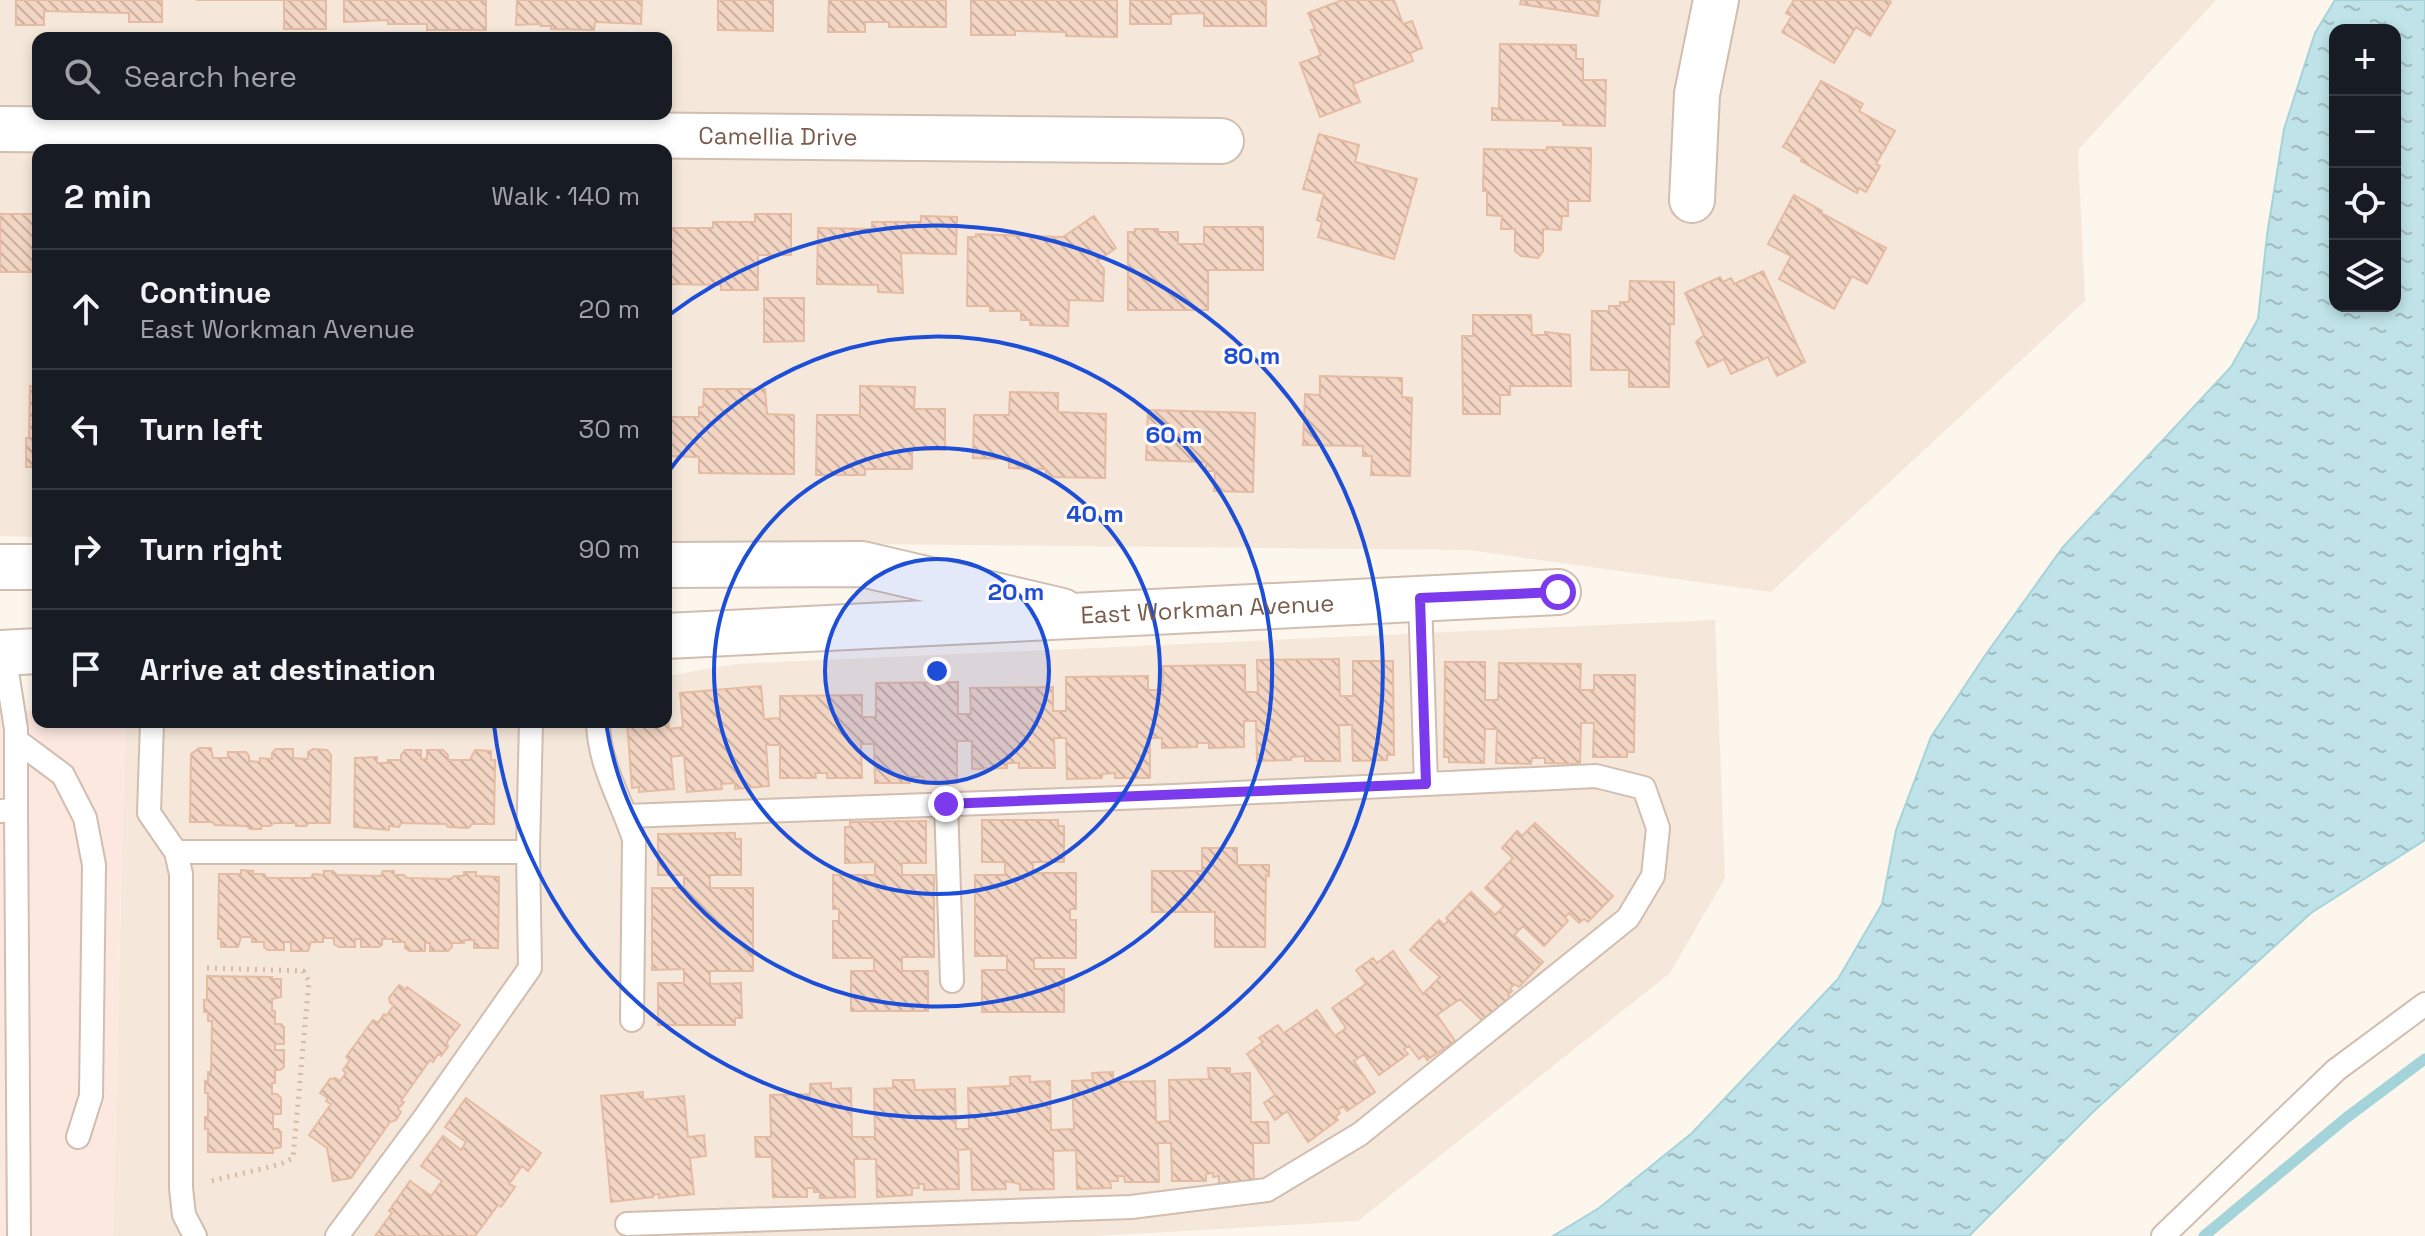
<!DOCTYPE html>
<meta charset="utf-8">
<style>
body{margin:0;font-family:"Space Grotesk",sans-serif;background:#20242c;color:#f1f3f6}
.controls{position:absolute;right:24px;top:24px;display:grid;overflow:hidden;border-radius:16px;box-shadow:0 4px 12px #0003}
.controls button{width:72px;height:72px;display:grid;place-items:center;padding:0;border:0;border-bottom:2px solid #363941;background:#171b24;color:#f1f3f6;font:40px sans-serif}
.stop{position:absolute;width:24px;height:24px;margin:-18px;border:6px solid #7c3aed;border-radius:50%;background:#fff}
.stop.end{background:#7c3aed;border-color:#fff;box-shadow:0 2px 8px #0008}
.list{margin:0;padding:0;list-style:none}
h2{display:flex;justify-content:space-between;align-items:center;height:104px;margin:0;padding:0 32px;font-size:34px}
h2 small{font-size:26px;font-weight:400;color:#9ea1a6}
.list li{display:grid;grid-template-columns:52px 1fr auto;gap:24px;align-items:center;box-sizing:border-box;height:120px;padding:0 32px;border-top:2px solid #363941}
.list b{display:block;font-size:30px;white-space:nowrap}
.list p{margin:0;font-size:26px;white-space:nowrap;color:#9ea1a6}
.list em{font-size:26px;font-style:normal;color:#9ea1a6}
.icon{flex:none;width:44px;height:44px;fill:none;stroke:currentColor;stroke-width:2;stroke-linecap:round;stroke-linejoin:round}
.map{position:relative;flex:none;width:2425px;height:1236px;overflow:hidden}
.search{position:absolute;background:#171b24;box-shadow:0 4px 12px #0003;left:32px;top:32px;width:640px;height:88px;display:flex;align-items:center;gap:20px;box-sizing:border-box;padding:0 28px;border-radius:16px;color:#9ea1a6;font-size:30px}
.panel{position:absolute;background:#171b24;box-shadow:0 4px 12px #0003;left:32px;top:144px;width:640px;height:584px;border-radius:16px}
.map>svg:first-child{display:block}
.residential{fill:#f5e8da;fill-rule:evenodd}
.commercial{fill:#fde8e0}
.water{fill:url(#water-ripples);stroke:#a5d3da;stroke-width:2;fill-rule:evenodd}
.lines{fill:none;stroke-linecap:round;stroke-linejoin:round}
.stream{stroke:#a5d3da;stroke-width:11}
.building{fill:url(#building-back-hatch);stroke:#e6bba3;stroke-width:2}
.service-casing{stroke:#d1beb0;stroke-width:26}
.minor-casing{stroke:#d1beb0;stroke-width:48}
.tertiary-casing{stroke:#d1beb0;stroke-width:48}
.path{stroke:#d9b8a5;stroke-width:5;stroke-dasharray:2 6;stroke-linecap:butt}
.service{stroke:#fff;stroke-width:22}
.minor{stroke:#fff;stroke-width:44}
.tertiary{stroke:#fff;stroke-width:44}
.route{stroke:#7c3aed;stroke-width:10}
.ring{fill:none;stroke:#1d4ed8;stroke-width:4}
.labels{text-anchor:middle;stroke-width:6;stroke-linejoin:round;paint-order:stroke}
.street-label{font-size:24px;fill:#7a5c4d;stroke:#fffaf3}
.centre{fill:#1d4ed8;stroke:#fffaf3;stroke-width:4}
.ring-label{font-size:24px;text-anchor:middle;font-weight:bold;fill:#1d4ed8;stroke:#fffaf3;stroke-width:6;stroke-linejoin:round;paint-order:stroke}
</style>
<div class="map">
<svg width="2425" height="1236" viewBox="0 0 2425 1236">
<defs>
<pattern id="water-ripples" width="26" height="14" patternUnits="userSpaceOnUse" patternTransform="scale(2)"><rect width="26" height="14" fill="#bfe3e8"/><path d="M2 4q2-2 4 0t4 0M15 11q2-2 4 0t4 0" fill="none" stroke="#a0bbbe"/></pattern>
<pattern id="building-back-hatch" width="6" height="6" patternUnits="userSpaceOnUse" patternTransform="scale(2)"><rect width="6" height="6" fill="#f3d5c3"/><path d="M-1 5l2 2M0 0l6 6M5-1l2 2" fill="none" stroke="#cab0a1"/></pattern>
</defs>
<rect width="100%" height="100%" fill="#fdf6ec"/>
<!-- residential -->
<path class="residential" d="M0,0H2216L2078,150L2085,301L1771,592L1469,550L666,542V150H38V537L0,536ZM38,38H666V114H38Z
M1715,620L1725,878L1670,973L1358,1221L1096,1236H113L125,722H666V676L736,664Z"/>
<!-- commercial -->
<path class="commercial" d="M38,710V722H125L113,1236H0V713Z"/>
<!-- water -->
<path class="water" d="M2335,0H2425V840L2311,913L2094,1111L1969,1236H1553L1599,1208L1692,1133L1838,979L1882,904L1896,830L1931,737L1984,657L2063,547L2231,367L2258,319L2267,235L2284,129L2315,33ZM2335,30H2395V306H2335Z"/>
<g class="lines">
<!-- stream -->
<path class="stream" d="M2204,1236L2346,1118L2425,1059"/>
</g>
<!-- building -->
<path class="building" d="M16,0H162V22H129V13L44,11V25H16Z
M196,0H326V29H284V0Z
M344,0H486V30H427V24H388V20L344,22Z
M517,0H642L641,24L595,22L594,30L551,29V26H541V24L516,25Z
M718,0H773V31L718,30Z
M829,0H946V27H889V22H865V32H828Z
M971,0H1117V37L1066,36V32L1015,31V35H971Z
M1130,0H1266V26H1204V13L1171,14V24H1130Z
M1342,0H1394L1403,24L1412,21L1422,48L1410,53L1413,61L1353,84L1360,102L1320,117L1300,63L1321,55L1311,30L1315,29L1308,13Z
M1521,0H1600L1598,16L1520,4Z
M1794,0H1888L1891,2L1870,36L1856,27L1834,63L1782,32L1792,16L1786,13Z
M1500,44L1576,45V59H1583V80H1606L1605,126L1563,125V121L1492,120V108L1499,109Z
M1821,81L1863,104L1859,111L1895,131L1876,164L1880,166L1866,192L1859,188L1857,193L1801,161L1802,158L1783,147Z
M1319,134L1359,145L1355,162L1417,179L1394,259L1318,237L1322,222L1317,220L1324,194L1303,189Z
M1547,147L1591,148L1590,201H1568V216H1562L1561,230L1543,229V251L1538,258L1521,256L1515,251V229H1501L1502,216L1487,215V191H1483L1484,149L1547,150Z
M1794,195L1822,211L1821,213L1886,248L1867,284L1852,276L1834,309L1779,279L1791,256L1768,244Z
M0,214H33V222H38V272H0Z
M755,214H791V255H758V290H721V285L666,284V228H713V222H755Z
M921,216L957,217L956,254L901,253L903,293L878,292V285L817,284L818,228L872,229V222H921Z
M1094,216L1116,248L1097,261L1104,269L1103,301L1069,300L1068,326L1030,325V320H1021V311H990V306H967L968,237H976V234L1063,237Z
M1204,227H1263V270H1208V310H1128V232H1135V229H1158V232H1178V244H1204Z
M1763,271L1805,362L1777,376L1768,357L1731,374L1724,359L1708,367L1696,342L1704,335L1685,293L1720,277L1723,282L1731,278L1734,284Z
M1630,281L1674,282V324H1670L1669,387H1629V370H1591L1592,311H1609V306H1620V302H1629Z
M764,298H804V341L764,342Z
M1473,315H1531L1532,335H1545V332L1570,335L1571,386H1510V395H1500V414H1463L1462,336H1473Z
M1320,376L1402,378V397L1412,398L1410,476L1371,475L1372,456H1363V446L1303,445L1305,394L1320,395Z
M30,386H38V467H26V438H29Z
M860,386L915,387L914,409H945V450H912V469H865V475H816L817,415H860Z
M704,389H765L767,414L794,415V474L699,473V457L666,456V417H699V407H703Z
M1010,392L1058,393V412L1106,414L1105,478L1046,477V469L1009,468V459L973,458L974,415H1009Z
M1148,410L1255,413L1253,492L1214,491L1215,471H1206V462L1146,460Z
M1339,659L1340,696H1353V661H1393L1394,755H1387V760L1353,761L1352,725H1339L1340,761H1305V756L1291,757V760L1257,761L1256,721H1244V747L1209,748V743H1197V747L1162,748V738H1150V778H1115V773L1102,774V778L1067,779L1066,738H1054L1055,768H1019V763H1007V768L972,769V741H957V783L923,784V777H910V783H875L874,744H861L862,778H827V773H815L816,778H780V745H766L769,786L735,789V783L721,784L722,789L687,792L684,755L671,757L674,789L639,792V787L632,788L627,722H666L668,709L669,729L683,727L680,693L761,686L764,719L780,718V696L862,695V717H876V683L958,682V714H971L970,688L1053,687V711H1066V677L1148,676V690H1163V666L1245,665V692H1258L1257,660Z
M1445,662H1485V700H1498L1499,663L1581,664L1580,690H1594V675H1635L1634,752H1627V757H1593L1594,723H1581L1580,764L1545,763V758H1532L1531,764L1496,763L1497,729H1485L1484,763L1449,762V757H1444Z
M199,748H211L213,758H228V752H246L249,756V761L260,762V758L272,759V753L276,749H293V758L308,759V752L313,749L327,750L331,755L330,823H309L306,826H296V823H274L270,826H261V829H250L247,826L215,825L212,822H190L191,754Z
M405,750H421V759H427V750H443L448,755V760H470L475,750L491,751V760H495L494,824H472L469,828L448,827L446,824L401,823L399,827L389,826V830L354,827L355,758L377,757V763H388V760H401V755Z
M982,820H1058V826H1064V862H1033V873H1076V909H1070V920H1076V958H1034V969H1064V1012H982V970H1007V956H975V875H1005V862H982Z
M926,821V863H902V875H934V957H902V971H928V1011H851V971H874V958H833V921H839V909H833V875H875V862L845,863V827H850V822Z
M1535,823L1613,896L1588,922L1584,919L1579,923L1569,913L1565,917L1568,921L1544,946L1523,926L1514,935L1543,962L1519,987L1514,984L1510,989L1512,991L1508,995L1512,999L1487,1025L1460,999L1437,1015L1455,1041L1427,1060L1424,1055L1419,1059L1409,1046L1404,1049L1408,1054L1379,1075L1364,1054L1354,1061L1375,1092L1347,1111L1343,1106L1338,1110L1340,1113L1335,1117L1338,1120L1308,1142L1287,1111L1275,1120L1264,1103L1275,1095L1247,1054L1263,1042L1259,1038L1278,1025L1284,1033L1317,1010L1335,1036L1346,1028L1332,1008L1366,984L1356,970L1373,958L1377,963L1393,951L1423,994L1440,977L1410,950L1439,920L1444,925L1448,921L1446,918L1471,892L1495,915L1504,906L1485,888L1513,858L1502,848L1517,831L1522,836Z
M735,833V839H741V875H710V888H753V971H710V984L741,983L742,1018H735V1025H658V983H684V969L652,970V888H684V875H658V834Z
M1202,848H1237V865H1269V876L1266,875L1265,947H1215V912H1152V871H1202Z
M241,870L253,871V874H264L267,878H311L313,874L324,875V871H333L337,875L381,876L383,871H394V875H404L407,878L451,879L454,876H464V872H476V876L499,877L498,948H474V940H464V943H452V947L448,951H430V943H425V951H409L405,948V942H393V939H382V945L379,947H361V939H355V947H339L334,944V938H323V942H311L308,951H291V942H284V950H268L264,947V942H252V937H241L238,947H221V939H218L219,874H241Z
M207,976L272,977V979H281V997L272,999V1011H275V1024H281L284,1027V1044H275V1050H284V1067L280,1070H275V1083H272V1094H277L281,1098V1114H273V1129H278L281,1132V1147L273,1149V1153L208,1152V1129H205V1117H208V1093H205V1081L208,1082V1072H211L212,1021H208V1012H204V1000H207Z
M399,985L406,990L407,987L460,1025L447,1042L448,1047L441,1056L438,1054L433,1062L430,1060L401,1101L404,1102L398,1109L401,1112L396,1120L390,1122L351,1178L333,1181L327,1148L309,1135L331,1104L326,1101L328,1098L320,1093L330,1079L335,1078L340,1081L346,1073L343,1070L350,1060L346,1057L373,1020L378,1023L384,1014L386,1016L394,1005L390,1003L389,998Z
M1208,1068H1230V1074L1250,1073L1251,1122H1268L1269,1143H1253L1254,1182L1219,1183V1176L1213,1177V1173L1206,1174V1181H1172L1171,1143H1158L1159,1182H1125L1124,1176H1118V1181H1110L1111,1188L1077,1189L1076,1150L1053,1151L1054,1189L1020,1190V1184L1005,1181L1006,1189L972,1190L971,1149L958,1150L959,1189L924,1190V1184H918L919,1188H912V1195L877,1197L876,1159H854L855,1197L820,1198V1192H814V1188H807V1197H773L772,1157H756L755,1137H771L770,1095L810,1094V1084L831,1083V1089L851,1088L852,1137H875L874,1089L893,1088V1080H914L915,1090L955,1089L956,1129H969L968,1088L1010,1086V1077L1030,1076V1082L1050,1081L1051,1130L1074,1129L1072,1081L1093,1080L1092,1073L1113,1072V1082L1155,1081L1156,1122L1170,1121L1169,1080L1209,1079Z
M643,1092V1100L684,1096L688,1137L704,1135L706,1156L690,1158L694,1194L659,1198V1194L653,1195V1197L611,1202L601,1096Z
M466,1098L541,1153L528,1171L522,1166L509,1184L515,1187L501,1207L498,1205L475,1236H375L392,1213L389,1211L410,1181L431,1196L442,1181L421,1166L443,1136L461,1150L466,1142L445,1127Z"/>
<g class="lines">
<defs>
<path id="service" d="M1420,598L1426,784
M152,722L149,813L176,852L181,874V1188L184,1215L195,1236
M598,722C599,766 621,799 634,839L632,1020
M16,740L63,775L85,818L94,865L91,1096L78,1137
M946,804L952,981
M16,810L19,1236
M0,811L16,810V729L4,653
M626,816L1174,796L1596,776L1644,788L1658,828L1653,876L1628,918L1360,1134L1267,1190L1131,1207L627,1224
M176,852H528
M337,1236L423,1120L530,968L528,852L531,722
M2163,1236L2336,1070L2425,1004"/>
<g id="minor">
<path id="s1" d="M0,129L1221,141"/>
<path d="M1692,200L1697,94L1716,0"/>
<path d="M666,565L862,564L1062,611"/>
<path d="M0,567H38"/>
</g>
<g id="tertiary">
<path id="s2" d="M666,636L1558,592"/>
<path d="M0,653L38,651"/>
</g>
</defs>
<!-- service casing -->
<use href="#service" class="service-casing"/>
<!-- minor casing -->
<use href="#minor" class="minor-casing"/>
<!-- tertiary casing -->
<use href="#tertiary" class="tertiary-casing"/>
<!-- path -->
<path class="path" d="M207,968L303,971L309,981L293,1158L281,1164L211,1181"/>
<!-- service -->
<use href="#service" class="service"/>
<!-- minor -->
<use href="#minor" class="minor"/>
<!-- tertiary -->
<use href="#tertiary" class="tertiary"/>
</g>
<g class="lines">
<!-- route -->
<path class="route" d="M946,804L1426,784L1420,598L1558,592"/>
</g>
<!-- distance rings -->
<circle cx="937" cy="671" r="112" fill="#1d4ed8" fill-opacity=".12"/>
<g class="ring">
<circle cx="937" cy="671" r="112"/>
<circle cx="937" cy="671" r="223"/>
<path d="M668 472A335 335 0 1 1 606 723"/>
<path d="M669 315A446 446 0 1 1 494 725"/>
</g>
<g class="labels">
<!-- street labels -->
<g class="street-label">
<text dy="8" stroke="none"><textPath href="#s1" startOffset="778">Camellia Drive</textPath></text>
<text dy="8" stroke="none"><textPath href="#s2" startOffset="542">East Workman Avenue</textPath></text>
</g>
</g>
<circle cx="937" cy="671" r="12" class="centre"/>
<g class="ring-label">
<text x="1252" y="364">80 m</text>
<text x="1174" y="443">60 m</text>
<text x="1095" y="522">40 m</text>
<text x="1016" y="600">20 m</text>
</g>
</svg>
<div class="controls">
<button>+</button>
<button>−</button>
<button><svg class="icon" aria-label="locate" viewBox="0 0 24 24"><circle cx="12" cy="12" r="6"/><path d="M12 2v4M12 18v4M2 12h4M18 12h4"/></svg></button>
<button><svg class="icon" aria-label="layers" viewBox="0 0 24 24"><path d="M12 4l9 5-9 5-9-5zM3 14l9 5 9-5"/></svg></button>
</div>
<div class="stop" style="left:1558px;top:592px"></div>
<div class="stop end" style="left:946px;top:804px"></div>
<div class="search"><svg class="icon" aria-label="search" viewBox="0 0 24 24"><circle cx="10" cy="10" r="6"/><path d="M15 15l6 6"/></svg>Search here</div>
<section class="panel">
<h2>2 min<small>Walk · 140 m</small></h2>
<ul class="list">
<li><svg class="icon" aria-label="ahead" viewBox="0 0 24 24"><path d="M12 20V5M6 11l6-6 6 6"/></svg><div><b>Continue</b><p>East Workman Avenue</p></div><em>20 m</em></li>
<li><svg class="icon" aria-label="left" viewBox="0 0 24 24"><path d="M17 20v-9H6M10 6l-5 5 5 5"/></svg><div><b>Turn left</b></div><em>30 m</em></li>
<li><svg class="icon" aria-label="right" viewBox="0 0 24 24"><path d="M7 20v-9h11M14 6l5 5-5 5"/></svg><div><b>Turn right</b></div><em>90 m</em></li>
<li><svg class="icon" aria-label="arrive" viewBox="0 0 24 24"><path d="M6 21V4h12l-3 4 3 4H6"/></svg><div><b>Arrive at destination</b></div></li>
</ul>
</section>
</div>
